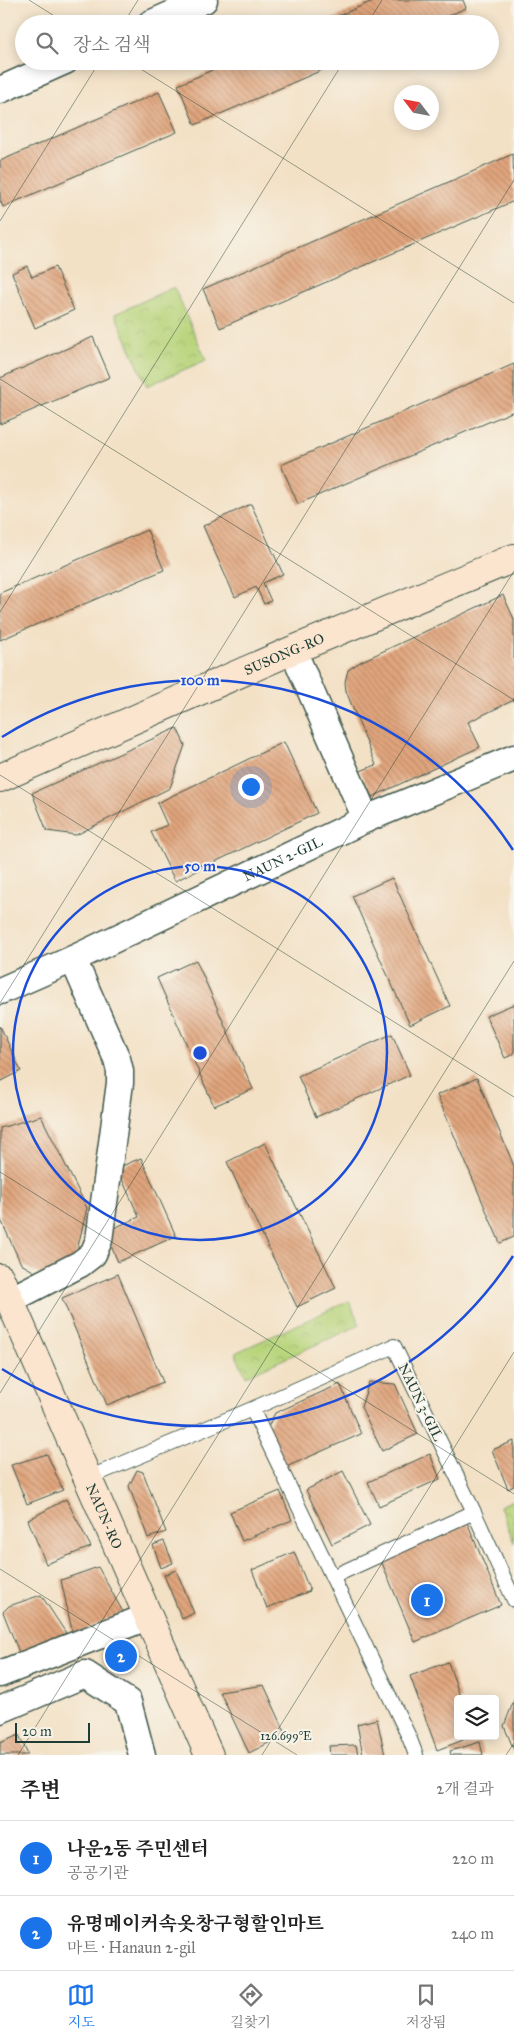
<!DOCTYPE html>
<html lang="ko">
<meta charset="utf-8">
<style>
body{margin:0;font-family:"IM FELL Great Primer","Noto Serif KR",serif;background:#f2f2f2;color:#222}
.controls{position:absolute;right:15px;bottom:15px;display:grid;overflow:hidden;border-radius:5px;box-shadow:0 2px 12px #0003}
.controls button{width:45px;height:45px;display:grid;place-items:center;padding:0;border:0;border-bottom:1px solid #e0e0e0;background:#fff;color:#222;font:25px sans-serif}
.compass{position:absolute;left:394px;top:85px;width:45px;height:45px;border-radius:50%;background:#fff;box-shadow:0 2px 12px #0003;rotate:302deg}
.scale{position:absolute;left:15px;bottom:12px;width:75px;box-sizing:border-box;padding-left:5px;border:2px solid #1f3d34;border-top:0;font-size:14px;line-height:18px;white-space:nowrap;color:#1f3d34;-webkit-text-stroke:4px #f7f3e8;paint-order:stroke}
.you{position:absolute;left:250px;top:786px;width:18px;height:18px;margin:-12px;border:4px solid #fff;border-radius:50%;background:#1a73e8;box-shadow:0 0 0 8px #1a73e833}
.badge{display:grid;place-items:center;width:32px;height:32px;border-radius:50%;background:#1a73e8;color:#fff;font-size:16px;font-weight:700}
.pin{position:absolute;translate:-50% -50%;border:2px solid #fff;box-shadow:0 1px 5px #0006}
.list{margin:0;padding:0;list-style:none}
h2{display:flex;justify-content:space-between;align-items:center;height:65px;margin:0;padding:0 20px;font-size:21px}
h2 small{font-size:16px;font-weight:400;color:#767676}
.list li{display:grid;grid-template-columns:32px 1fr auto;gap:15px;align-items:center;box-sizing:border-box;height:75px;padding:0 20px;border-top:1px solid #e0e0e0}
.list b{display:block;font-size:19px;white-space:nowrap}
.list p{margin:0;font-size:16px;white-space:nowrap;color:#767676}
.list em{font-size:16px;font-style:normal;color:#767676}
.icon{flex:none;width:28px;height:28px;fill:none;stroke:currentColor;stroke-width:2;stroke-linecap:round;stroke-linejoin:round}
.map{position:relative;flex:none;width:514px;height:1755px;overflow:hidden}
.search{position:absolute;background:#fff;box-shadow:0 2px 12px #0003;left:15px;right:15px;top:15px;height:55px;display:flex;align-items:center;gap:12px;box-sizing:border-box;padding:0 18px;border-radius:28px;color:#767676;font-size:19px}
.sheet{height:215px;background:#fff}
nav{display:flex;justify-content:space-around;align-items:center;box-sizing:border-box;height:70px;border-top:1px solid #e0e0e0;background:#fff;font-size:14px;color:#767676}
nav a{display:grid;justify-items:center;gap:2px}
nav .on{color:#1a73e8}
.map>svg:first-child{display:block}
.park{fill:url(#park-crowns);stroke:#6b8857}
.building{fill:url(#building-back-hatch)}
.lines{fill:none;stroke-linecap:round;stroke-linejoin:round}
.lane-casing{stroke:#3f564a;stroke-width:16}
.street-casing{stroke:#3f564a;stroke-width:29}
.secondary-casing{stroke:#3f564a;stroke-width:30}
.lane{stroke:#fff;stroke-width:14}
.street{stroke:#fff;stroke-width:26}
.secondary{stroke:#fbe5cf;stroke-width:28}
.ticks{fill:none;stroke:#1f3d34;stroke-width:1;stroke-opacity:0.45}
.ring{fill:none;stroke:#1d4ed8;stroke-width:2.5}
.labels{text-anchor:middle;stroke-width:4;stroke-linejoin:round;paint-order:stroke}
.street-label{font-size:14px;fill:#1f3d34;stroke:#f7f3e8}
.ticks-label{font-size:12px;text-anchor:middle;fill:#1f3d34;stroke:#f7f3e8;stroke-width:4;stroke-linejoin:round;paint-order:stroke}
.centre{fill:#1d4ed8;stroke:#f7f3e8;stroke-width:2.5}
.ring-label{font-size:15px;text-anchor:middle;font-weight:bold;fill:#1d4ed8;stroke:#f7f3e8;stroke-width:4;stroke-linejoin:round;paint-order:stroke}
</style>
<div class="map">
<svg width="514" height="1755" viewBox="0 0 514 1755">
<defs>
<pattern id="park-crowns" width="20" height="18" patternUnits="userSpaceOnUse" patternTransform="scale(1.25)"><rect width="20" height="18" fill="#b7d47a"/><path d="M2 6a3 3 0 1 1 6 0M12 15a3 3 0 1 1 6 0" fill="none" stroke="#9db76a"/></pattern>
<pattern id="building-back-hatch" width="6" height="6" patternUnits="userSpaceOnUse" patternTransform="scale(1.25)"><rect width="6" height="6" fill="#e1a57d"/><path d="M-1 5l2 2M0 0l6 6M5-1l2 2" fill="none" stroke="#b68867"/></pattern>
</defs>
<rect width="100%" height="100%" fill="#f7f3e8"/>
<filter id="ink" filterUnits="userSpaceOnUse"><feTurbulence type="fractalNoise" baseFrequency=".02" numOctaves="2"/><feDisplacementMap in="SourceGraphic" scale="10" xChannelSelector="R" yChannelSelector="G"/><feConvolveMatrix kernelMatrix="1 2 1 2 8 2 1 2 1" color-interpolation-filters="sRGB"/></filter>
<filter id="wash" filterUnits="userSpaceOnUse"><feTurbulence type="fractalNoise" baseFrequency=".0096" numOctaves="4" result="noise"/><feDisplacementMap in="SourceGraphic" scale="20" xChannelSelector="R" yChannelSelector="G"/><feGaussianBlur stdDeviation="1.12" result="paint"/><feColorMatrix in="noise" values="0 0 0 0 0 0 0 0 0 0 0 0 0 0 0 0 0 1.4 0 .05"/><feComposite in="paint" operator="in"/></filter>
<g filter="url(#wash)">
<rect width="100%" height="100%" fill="#f3e1c6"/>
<!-- park -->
<path class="park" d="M174,287L206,360L147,386L115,314Z
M349,1301L360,1325L246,1376L235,1353Z
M514,1500V1543L500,1506Z"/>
<g id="blocks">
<!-- building -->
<path class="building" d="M375,0H463L466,8L429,24H320Z
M233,61H343L195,125L178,85Z
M159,92L177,132L3,207L0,200V161Z
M513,154L514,201L220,328L203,289Z
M27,266L32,277L55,267L74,310L35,328L12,273Z
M93,337L110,377L0,424V378Z
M514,364V411L298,504L281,465Z
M251,504L283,574L263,583L271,601L264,604L256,587L235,597L203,526Z
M147,530L164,570L0,640V593Z
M503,595L514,619V700L468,722L480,747L372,797L360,771L376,765L346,691L345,682L348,670L360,662Z
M177,728L185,745L170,788L76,835L47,831L32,793Z
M284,742L317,813L175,881L151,832L167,825L157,803Z
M392,878L450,1006L410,1025L352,896Z
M196,960L253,1089L214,1106L157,978Z
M514,1004V1054L505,1058L486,1016Z
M0,1026L21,1071L0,1082Z
M392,1034L410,1075L316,1117L298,1076Z
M477,1078L514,1166V1237L500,1243L437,1095Z
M41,1116L87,1208L75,1259L42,1276L21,1264L0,1218V1128Z
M265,1143L336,1288L297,1307L227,1162Z
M141,1158L176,1236L118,1262L105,1232L139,1217L117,1168Z
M118,1274L163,1382L107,1405L62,1298Z
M369,1382L395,1384L418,1434L382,1451L361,1407Z
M340,1384L361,1434L286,1467L268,1427L275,1413Z
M514,1441V1486L508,1489L492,1450Z
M47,1454L63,1490L27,1504L11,1465Z
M430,1454L440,1479L379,1506L368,1482Z
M137,1470L143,1472L166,1532L148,1538L129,1486Z
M343,1471L370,1525L332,1544L306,1490Z
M280,1491L292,1520L242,1541L230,1512Z
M66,1499L91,1547L46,1564L28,1520Z
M467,1522L501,1605L415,1642L380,1558Z
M164,1541L173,1563L161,1568L153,1545Z
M294,1552L310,1591L267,1608L252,1570Z
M98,1567L123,1612L73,1635L61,1580Z
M176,1570L194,1613L182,1619L164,1575Z
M41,1595L66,1633L20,1655L3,1612L9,1606Z
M448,1662L461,1699H458V1736H474L437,1750L410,1676Z
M264,1685L286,1734L249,1753L220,1692Z
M514,1700V1750L504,1726Z
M377,1719L385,1755H363L357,1724Z
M19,1735L28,1755H0V1743Z
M480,1742L483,1755H451L450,1751Z
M356,1745L358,1755H330L329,1746Z"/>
</g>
</g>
<g filter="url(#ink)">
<use href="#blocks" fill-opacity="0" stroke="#3f564a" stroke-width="1"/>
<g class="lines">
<defs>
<path id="lane" d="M252,1409L409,1737L416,1755
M88,1478L252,1409L394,1346L474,1512L514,1600
M332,1577L474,1512"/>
<g id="street">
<path d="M150,24L204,0"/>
<path d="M0,90L65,61"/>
<path d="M293,650L366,819"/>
<path id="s1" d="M0,991L73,959L366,819L514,758"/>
<path d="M10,1300L80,1264L93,1254L99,1240L120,1083V1071L117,1059L73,959"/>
<path d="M0,1674L147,1617"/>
<path d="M0,1710L85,1674L128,1702L142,1755"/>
</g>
<g id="secondary">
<path id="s2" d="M0,778L293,650L514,558"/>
<path id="s3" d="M0,1278L209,1755"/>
</g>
</defs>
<!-- lane casing -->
<use href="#lane" class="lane-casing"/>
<!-- street casing -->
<use href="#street" class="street-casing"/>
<!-- secondary casing -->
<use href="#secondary" class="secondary-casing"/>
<!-- lane -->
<use href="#lane" class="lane"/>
<!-- street -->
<use href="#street" class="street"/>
<!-- secondary -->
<use href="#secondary" class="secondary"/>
</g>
</g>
<!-- ticks -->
<path class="ticks" d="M29,0L67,24M123,24L138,0M367,24L382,0M128,61L514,303M0,221L100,61M0,379L514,700M0,612L344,61M0,775L514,1097M0,1003L514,180M0,1172L514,1494M0,1393L514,571M0,1569L297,1755M18,1755L514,961M262,1755L514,1352M506,1755L514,1743"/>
<!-- distance rings -->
<g class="ring">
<circle cx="200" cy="1053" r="187"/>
<path d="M513 1256A373 373 0 0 1 2 1369M2 737A373 373 0 0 1 513 850"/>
</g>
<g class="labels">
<!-- street labels -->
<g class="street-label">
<text dy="5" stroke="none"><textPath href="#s2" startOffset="310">SUSONG-RO</textPath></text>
<text dy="5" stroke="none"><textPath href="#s1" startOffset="312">NAUN 2-GIL</textPath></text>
<text transform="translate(421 1402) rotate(64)" y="5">NAUN 3-GIL</text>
<text dy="5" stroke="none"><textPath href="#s3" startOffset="260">NAUN-RO</textPath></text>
</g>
</g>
<g class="ticks-label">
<text x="286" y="1740">126.699°E</text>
</g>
<circle cx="200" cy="1053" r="8" class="centre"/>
<g class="ring-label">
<text x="200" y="685">100 m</text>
<text x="200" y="871">50 m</text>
</g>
</svg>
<div class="controls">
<button><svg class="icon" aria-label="layers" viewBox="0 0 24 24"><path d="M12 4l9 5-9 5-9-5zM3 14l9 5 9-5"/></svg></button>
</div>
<svg class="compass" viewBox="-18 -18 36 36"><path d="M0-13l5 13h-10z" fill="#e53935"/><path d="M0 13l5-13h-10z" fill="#767676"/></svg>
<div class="scale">20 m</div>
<div class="you"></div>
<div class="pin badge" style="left:427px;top:1600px">1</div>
<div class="pin badge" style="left:121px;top:1656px">2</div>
<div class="search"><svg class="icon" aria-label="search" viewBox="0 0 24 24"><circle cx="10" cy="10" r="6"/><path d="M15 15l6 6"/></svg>장소 검색</div>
</div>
<section class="sheet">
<h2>주변<small>2개 결과</small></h2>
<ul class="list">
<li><span class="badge">1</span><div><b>나운2동 주민센터</b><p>공공기관</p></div><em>220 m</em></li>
<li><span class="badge">2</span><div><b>유명메이커속옷창구형할인마트</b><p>마트 · Hanaun 2-gil</p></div><em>240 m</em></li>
</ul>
</section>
<nav>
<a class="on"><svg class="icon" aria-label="map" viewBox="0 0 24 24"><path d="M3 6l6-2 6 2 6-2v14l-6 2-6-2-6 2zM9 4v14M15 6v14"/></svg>지도</a>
<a><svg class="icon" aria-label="directions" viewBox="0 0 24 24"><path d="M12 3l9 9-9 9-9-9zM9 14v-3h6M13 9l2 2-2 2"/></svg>길찾기</a>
<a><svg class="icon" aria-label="saved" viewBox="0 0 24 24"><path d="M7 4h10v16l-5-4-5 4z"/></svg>저장됨</a>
</nav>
